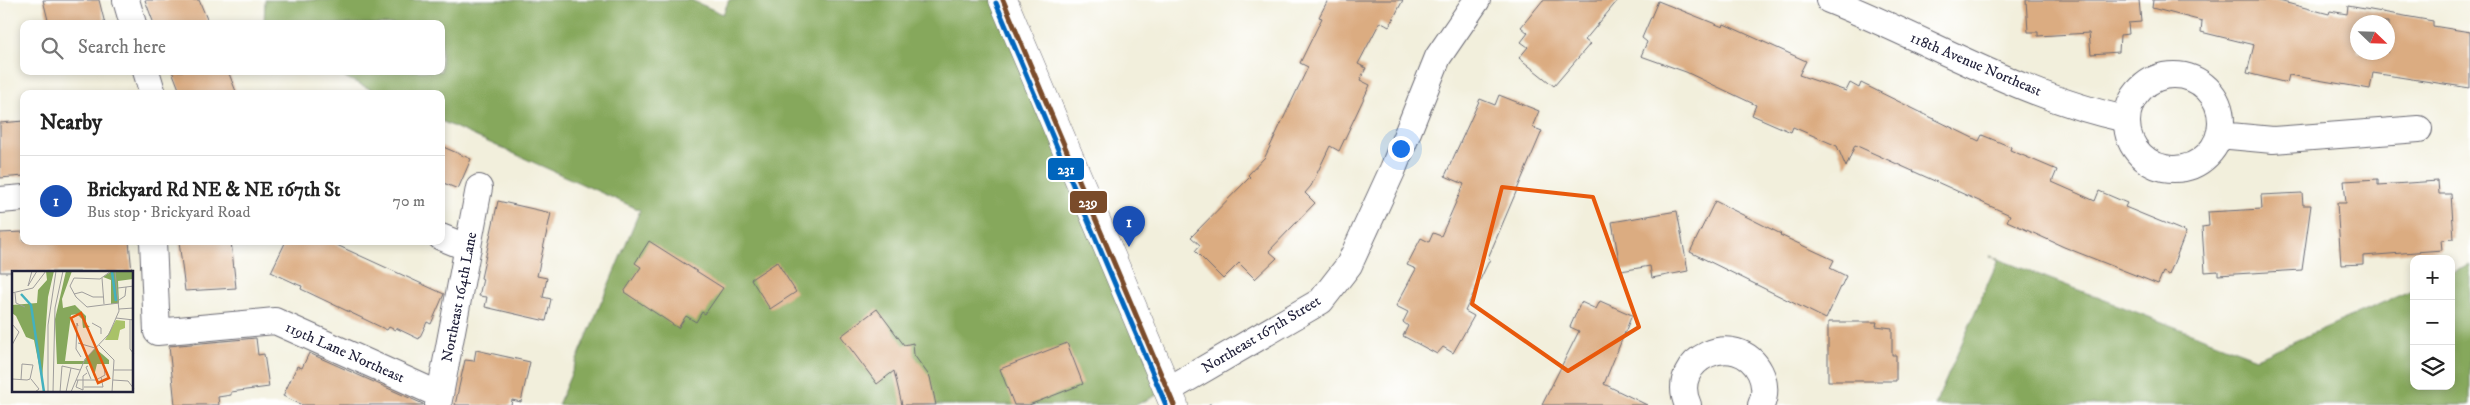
<!DOCTYPE html>
<meta charset="utf-8">
<style>
body{margin:0;font-family:"IM FELL DW Pica",serif;background:#f2f2f2;color:#222}
.controls{position:absolute;right:15px;bottom:15px;display:grid;overflow:hidden;border-radius:10px;box-shadow:0 2px 8px #0003}
.controls button{width:45px;height:45px;display:grid;place-items:center;padding:0;border:0;border-bottom:1px solid #e0e0e0;background:#fff;color:#222;font:25px sans-serif}
.compass{position:absolute;left:2350px;top:15px;width:45px;height:45px;border-radius:50%;background:#fff;box-shadow:0 2px 8px #0003;rotate:113deg}
.you{position:absolute;left:1400px;top:148px;width:18px;height:18px;margin:-12px;border:4px solid #fff;border-radius:50%;background:#1a73e8;box-shadow:0 0 0 8px #1a73e833}
.badge{display:grid;place-items:center;width:32px;height:32px;border-radius:50%;background:#b45309;color:#fff;font-size:16px;font-weight:700}
.pin{position:absolute;translate:-50% -41px;filter:drop-shadow(0 1px 2px #0008)}
.pin::after{content:'';position:absolute;top:26px;width:18px;height:15px;background:inherit;clip-path:polygon(0 0,100% 0,50% 100%)}
.list{margin:0;padding:0;list-style:none}
h2{display:flex;justify-content:space-between;align-items:center;height:65px;margin:0;padding:0 20px;font-size:21px}
h2 small{font-size:16px;font-weight:400;color:#767676}
.list li{display:grid;grid-template-columns:32px 1fr auto;gap:15px;align-items:center;box-sizing:border-box;height:90px;padding:0 20px;border-top:1px solid #e0e0e0}
.list b{display:block;font-size:19px;white-space:nowrap}
.list p{margin:0;font-size:16px;white-space:nowrap;color:#767676}
.list em{font-size:16px;font-style:normal;color:#767676}
.icon{flex:none;width:28px;height:28px;fill:none;stroke:currentColor;stroke-width:2;stroke-linecap:round;stroke-linejoin:round}
.map{position:relative;flex:none;width:2470px;height:405px;overflow:hidden}
.search{position:absolute;background:#fff;box-shadow:0 2px 8px #0003;left:20px;top:20px;width:425px;height:55px;display:flex;align-items:center;gap:12px;box-sizing:border-box;padding:0 18px;border-radius:10px;color:#767676;font-size:19px}
.panel{position:absolute;background:#fff;box-shadow:0 2px 8px #0003;left:20px;top:90px;width:425px;height:155px;border-radius:10px}
.map>svg:first-child{display:block}
.forest{fill:#86a85c;stroke:#54654c}
.building{fill:#dbac81;fill-rule:evenodd}
.lines{fill:none;stroke-linecap:round;stroke-linejoin:round}
.minor-casing{stroke:#6b6a73;stroke-width:28}
.tertiary-casing{stroke:#6b6a73;stroke-width:29}
.path{stroke:#6b6a73;stroke-width:3;stroke-dasharray:1 4;stroke-linecap:butt}
.minor{stroke:#fff;stroke-width:26}
.tertiary{stroke:#fff;stroke-width:28}
.bus-1-casing{stroke:#fff;stroke-width:9}
.bus-2-casing{stroke:#fff;stroke-width:9}
.bus-1{stroke:#7a4b2a;stroke-width:5}
.bus-2{stroke:#0065bd;stroke-width:5}
.marked{fill:none;stroke:#e8590c;stroke-width:4;stroke-linejoin:round}
.labels{text-anchor:middle;stroke-width:4;stroke-linejoin:round;paint-order:stroke}
.street-label{font-size:15px;fill:#22223b;stroke:#fff}
.inset-river{fill:none;stroke:#43b1bf;stroke-width:2.5}
.inset-road{fill:none;stroke:#9f9d9c;stroke-width:1}
.view{fill:#e8590c;fill-opacity:0.15;stroke:#e8590c;stroke-width:2.5}
.inset-edge{fill:none;stroke:#22223b;stroke-width:2.5}
.line-badge{stroke:#fff;stroke-width:2}
.badge-label{font-size:14px;text-anchor:middle;font-weight:bold;fill:#fff}
</style>
<div class="map">
<svg width="2470" height="405" viewBox="0 0 2470 405">
<rect width="100%" height="100%" fill="#fff"/>
<filter id="ink" filterUnits="userSpaceOnUse"><feTurbulence type="fractalNoise" baseFrequency=".02" numOctaves="2"/><feDisplacementMap in="SourceGraphic" scale="10" xChannelSelector="R" yChannelSelector="G"/><feConvolveMatrix kernelMatrix="1 2 1 2 8 2 1 2 1" color-interpolation-filters="sRGB"/></filter>
<filter id="wash" filterUnits="userSpaceOnUse"><feTurbulence type="fractalNoise" baseFrequency=".0096" numOctaves="4" result="noise"/><feDisplacementMap in="SourceGraphic" scale="20" xChannelSelector="R" yChannelSelector="G"/><feGaussianBlur stdDeviation="1.12" result="paint"/><feColorMatrix in="noise" values="0 0 0 0 0 0 0 0 0 0 0 0 0 0 0 0 0 1.4 0 .05"/><feComposite in="paint" operator="in"/></filter>
<g filter="url(#wash)">
<rect width="100%" height="100%" fill="#f2efdc"/>
<!-- forest -->
<path class="forest" d="M265,0H691L723,14L729,0H1005L1168,390L1136,405H558L640,210L441,121V94H381L331,71H441V24H264Z
M1990,256L2256,358L2414,289V386H2451V273L2470,265V405H1935L1998,260Z"/>
<g id="blocks">
<!-- building -->
<path class="building" d="M43,0H99L105,24H49Z
M145,0H199L209,24H154Z
M1328,0H1403L1389,27L1380,22L1358,64L1366,68L1360,80L1370,85L1339,151L1330,146L1311,186L1305,193L1315,203L1269,251L1277,258L1255,279L1239,263L1223,279L1195,251L1200,245L1191,237L1250,177L1248,175L1265,157L1308,67L1300,63L1322,18L1319,17Z
M1543,0H1618L1585,40L1590,44L1554,86L1519,58L1528,47L1521,42L1528,33L1521,27Z
M2026,0H2139L2141,22L2128,23L2129,34L2120,35L2119,52L2091,54L2089,33L2038,36V32H2028Z
M2153,0H2275L2329,14L2330,11L2347,14L2348,6L2433,21V26L2470,32V88L2373,73L2370,89L2289,75L2287,83L2247,73L2254,45L2201,32L2202,21L2152,8ZM2358,22H2388V52H2358Z
M1658,1L1723,27L1724,24L1806,61L1799,75L1846,91L1850,83L1859,88L1861,83L1979,141L1982,135L2011,147L2010,150L2057,170L2052,182L2095,201L2099,191L2127,203L2125,207L2186,232L2169,275L2163,272L2158,284L2064,247L2007,221L2010,215L1855,145L1846,167L1837,146L1793,127L1791,132L1752,115L1756,105L1686,72L1641,56L1647,42L1642,38Z
M172,71H228L237,94H181Z
M1499,95L1539,111L1532,127L1542,131L1488,258L1490,259L1465,311L1474,316L1453,353L1443,347L1437,354L1403,336L1408,326L1403,322L1408,312L1396,306L1416,269L1407,265L1421,238L1429,242L1433,233L1441,236L1464,184L1445,176L1480,99L1495,105Z
M24,121V176L0,178V123Z
M441,146L471,159L458,189L441,182Z
M2378,179V185L2438,181L2439,194H2451L2454,239L2441,240L2442,250L2363,256V264L2341,265L2337,203H2346L2344,181Z
M2302,193L2303,205H2311L2302,270L2218,275V271L2205,272L2202,227L2209,226L2208,212L2262,209L2261,195Z
M498,201L551,213L537,276L547,278L543,297L551,299L546,321L485,307L487,297L479,296L483,279L481,278Z
M1715,201L1781,234L1780,235L1834,260L1830,268L1846,276L1826,319L1690,252Z
M1677,211L1688,271L1652,278L1650,266L1621,271L1612,222Z
M24,232V241H129L132,272H0V233Z
M179,241H231L236,288L185,291Z
M286,241H328L444,294L431,324L427,322L419,339L396,328L395,330L389,327L387,330L301,289L302,286L299,285L271,272Z
M649,241L723,288L705,314L702,312L696,322L686,316L678,328L624,292L641,267L635,263Z
M777,262L796,292L770,309L751,279Z
M1600,301L1632,315L1604,384L1647,405H1542L1579,331L1570,327L1581,302L1596,309Z
M877,309L904,345L913,343L914,355L930,377L936,405H902L894,371L877,384L841,336Z
M1828,322H1877L1876,326L1892,328V355H1896V381H1828Z
M256,338L258,355L264,354L269,387L231,392V395L218,397L219,405H175L169,346Z
M1067,343L1083,384L1029,405H1014L1000,369Z
M476,350L530,362L521,402L512,400L511,405H455L465,360L474,361Z
M309,353L423,404V405H302L283,396L297,366L302,368Z"/>
</g>
</g>
<g filter="url(#ink)">
<use href="#blocks" fill-opacity="0" stroke="#6b6a73" stroke-width="1"/>
<g class="lines">
<defs>
<path id="minor" d="M126,0L133,24
M1829,0C1928,39 2021,97 2126,119
M146,71L153,94
M2127 122a47 47 0 1 1 94 0a47 47 0 1 1-94 0Z
M2219,135L2273,140L2419,129
M0,200L24,198
M441,237L468,248
M153,241L157,332L275,321L440,395
M1168,390L1321,301L1349,265L1393,169L1438,57L1477,0
M438,405L479,188
M1688,405C1667,359 1737,327 1760,372C1765,382 1766,395 1761,405"/>
<path id="tertiary" d="M1003,0L1174,405"/>
</defs>
<!-- minor casing -->
<use href="#minor" class="minor-casing"/>
<!-- tertiary casing -->
<use href="#tertiary" class="tertiary-casing"/>
<!-- path -->
<path class="path" d="M1209,404L1210,405"/>
<!-- minor -->
<use href="#minor" class="minor"/>
<!-- tertiary -->
<use href="#tertiary" class="tertiary"/>
<defs>
<path id="bus-1" d="M1003,0L1174,405"/>
<path id="bus-2" d="M996,3L1166,405"/>
</defs>
<!-- bus-1 casing -->
<use href="#bus-1" class="bus-1-casing"/>
<!-- bus-2 casing -->
<use href="#bus-2" class="bus-2-casing"/>
<!-- bus-1 -->
<use href="#bus-1" class="bus-1"/>
<!-- bus-2 -->
<use href="#bus-2" class="bus-2"/>
</g>
</g>
<!-- marked area -->
<path class="marked" d="M1502,187L1593,197L1639,327L1568,371L1472,304Z"/>
<g class="labels">
<!-- street labels -->
<g class="street-label">
<text transform="translate(1976 64) rotate(23)" y="5">118th Avenue Northeast</text>
<text transform="translate(459 297) rotate(-79)" y="5">Northeast 164th Lane</text>
<text transform="translate(1261 334) rotate(-31)" y="5">Northeast 167th Street</text>
<text transform="translate(345 352) rotate(24)" y="5">119th Lane Northeast</text>
</g>
</g>
<!-- overview -->
<g transform="translate(12 271)">
<rect width="121" height="121" fill="#f2efdc"/>
<path d="M104,49L113,50V57L108,59L106,69H93Z" fill="#a9c268"/>
<path d="M34,0H42L36,26L30,109L22,69L14,66L4,45L0,42V34L25,32L26,19L35,9ZM54,0H60L50,28L51,37L63,34L74,45V53L78,56L71,57L70,48L65,43L59,44L53,90H72L83,77L97,89V93H85L82,105L78,93H45L43,48ZM100,0H121V8L106,10L107,32L99,33V9L91,6Z" fill="#86a85c"/>
<path class="inset-river" d="M100,1L104,30M9,23L19,34L32,121"/>
<path class="inset-road" d="M20,0L16,15L25,0M99,0L88,8L62,7L58,15L64,26L75,36L107,32M90,7L92,33M106,17L122,15M0,22L21,17L34,0M3,22L4,32L13,36M62,23L70,21L81,26H92M107,29L113,25L114,16M107,38L122,37M104,47L122,49M118,49V78L122,83M80,52L89,57V63M0,53L7,61L0,74M66,55L65,52L64,78L69,86M66,72L83,77M87,74L102,89L100,121M76,95L74,96L79,108M102,99H122M0,108L15,109L18,108L21,94L10,93L9,109M19,108L27,118L23,121M64,109H84L93,104L92,96M66,109L64,116L71,119V105L75,102M101,109L116,110L122,118M72,116H91L89,106M36,121V54L44,0M41,121L43,37L51,0M48,121L50,95L68,99M54,121L59,97M59,121L73,88L97,63L107,40L103,0"/>
<path class="view" d="M69,42L97,107L86,112L59,47Z"/>
<rect width="121" height="121" class="inset-edge"/>
</g>
<g class="line-badge">
<rect x="1047" y="157" width="38" height="24" rx="5" fill="#0065bd"/>
<rect x="1069" y="190" width="39" height="24" rx="5" fill="#7a4b2a"/>
</g>
<g class="badge-label">
<text x="1066" y="174">231</text>
<text x="1088" y="207">239</text>
</g>
</svg>
<div class="controls">
<button>+</button>
<button>−</button>
<button><svg class="icon" aria-label="layers" viewBox="0 0 24 24"><path d="M12 4l9 5-9 5-9-5zM3 14l9 5 9-5"/></svg></button>
</div>
<svg class="compass" viewBox="-18 -18 36 36"><path d="M0-13l5 13h-10z" fill="#e53935"/><path d="M0 13l5-13h-10z" fill="#767676"/></svg>
<div class="you"></div>
<div class="pin badge" style="left:1129px;top:247px;background:#1a4fb4">1</div>
<div class="search"><svg class="icon" aria-label="search" viewBox="0 0 24 24"><circle cx="10" cy="10" r="6"/><path d="M15 15l6 6"/></svg>Search here</div>
<section class="panel">
<h2>Nearby<small></small></h2>
<ul class="list">
<li><span class="badge" style="background:#1a4fb4">1</span><div><b>Brickyard Rd NE &amp; NE 167th St</b><p>Bus stop · Brickyard Road</p></div><em>70 m</em></li>
</ul>
</section>
</div>
